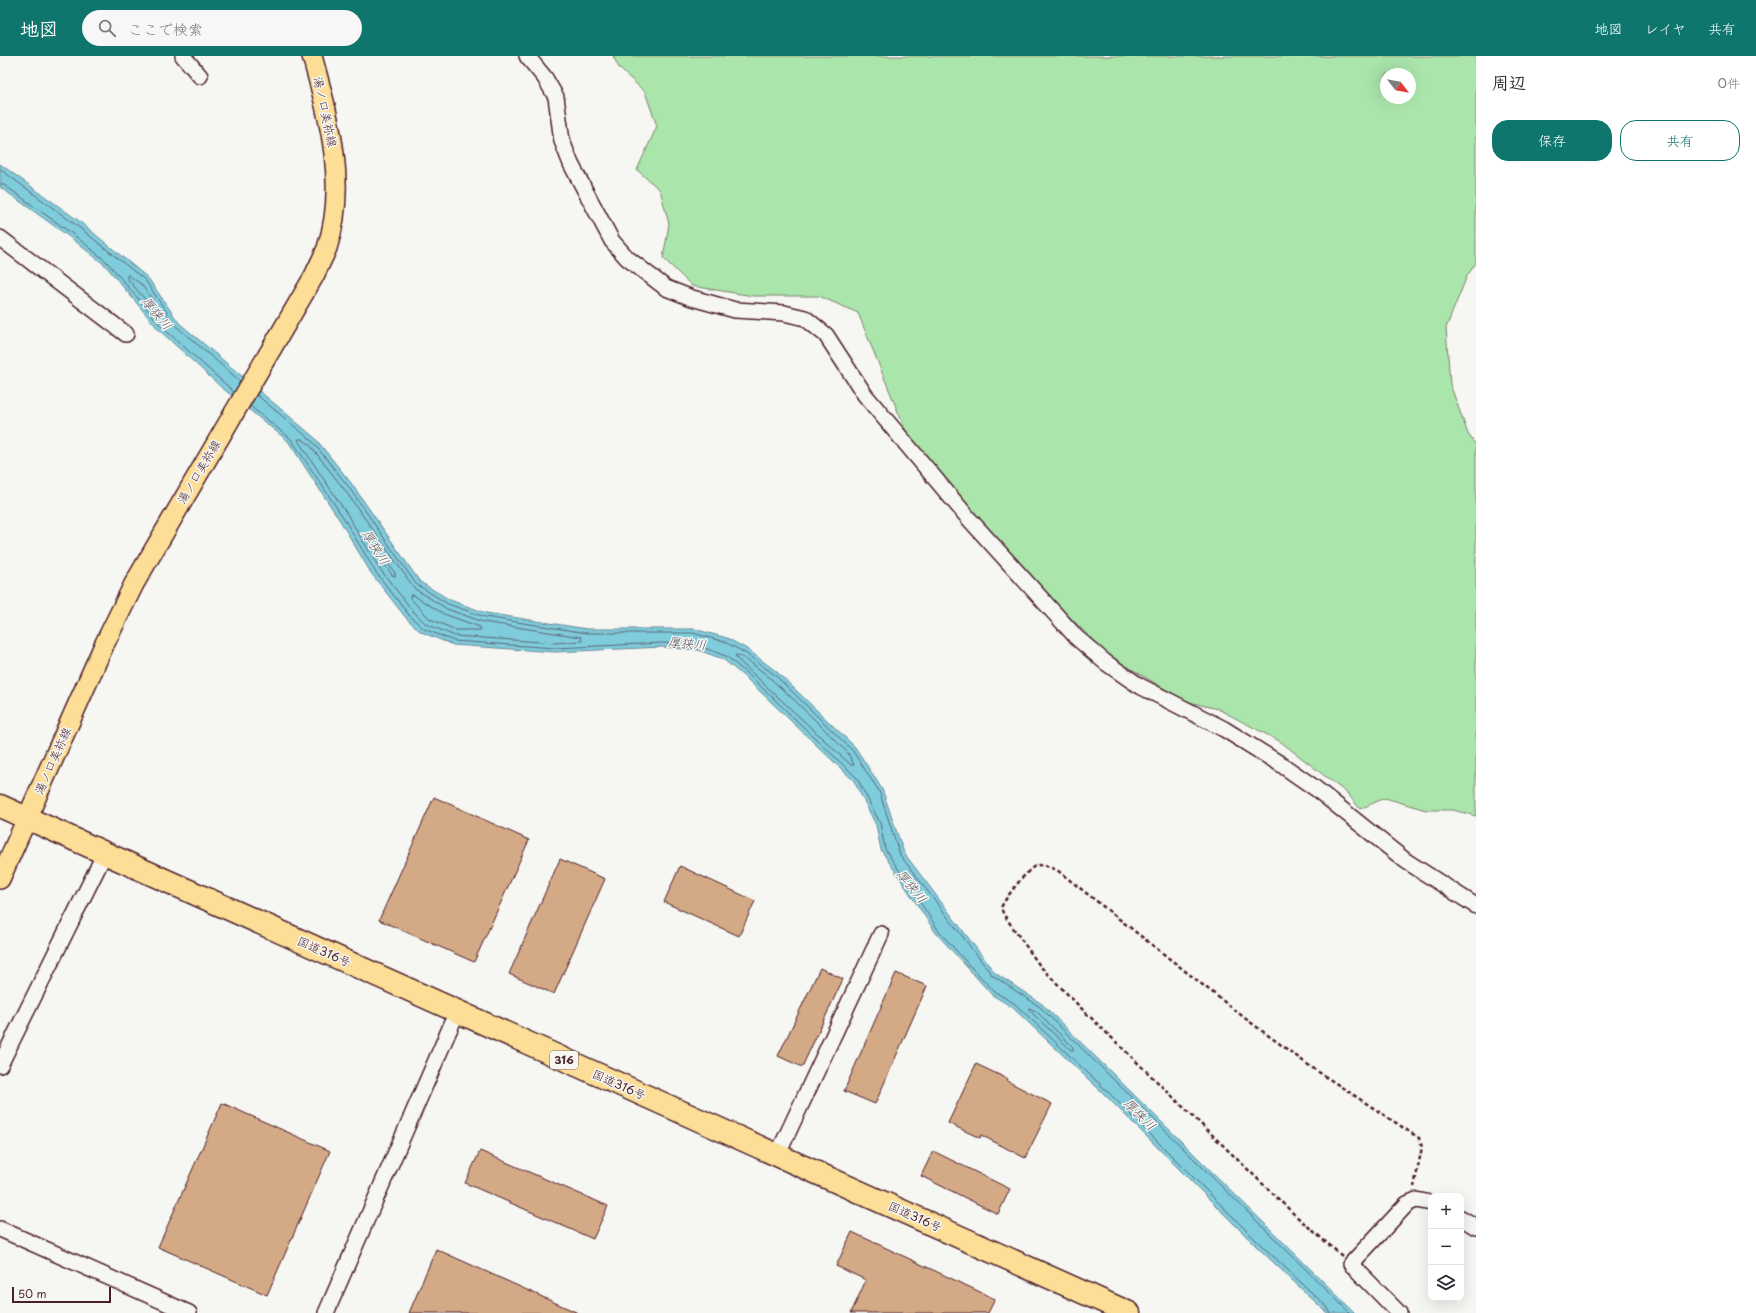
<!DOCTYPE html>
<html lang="ja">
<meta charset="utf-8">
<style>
body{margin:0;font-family:"Playpen Sans","Klee One",sans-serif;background:#f7f7f7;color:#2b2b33}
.controls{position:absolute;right:12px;bottom:12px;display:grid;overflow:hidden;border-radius:8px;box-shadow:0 4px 16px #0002}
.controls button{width:36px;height:36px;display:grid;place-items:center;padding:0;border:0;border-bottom:1px solid #e1e1e2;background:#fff;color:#2b2b33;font:20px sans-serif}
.compass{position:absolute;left:1380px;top:12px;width:36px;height:36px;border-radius:50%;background:#fff;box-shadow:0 4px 16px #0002;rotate:121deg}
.scale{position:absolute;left:12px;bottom:10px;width:99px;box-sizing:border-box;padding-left:4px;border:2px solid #4a1f2b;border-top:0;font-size:11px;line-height:14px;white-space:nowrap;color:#4a1f2b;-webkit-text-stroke:3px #f6f6f2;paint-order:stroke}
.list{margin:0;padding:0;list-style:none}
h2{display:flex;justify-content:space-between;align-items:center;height:52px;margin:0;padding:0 16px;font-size:17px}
h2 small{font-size:13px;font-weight:400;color:#7c7c81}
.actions{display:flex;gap:8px;padding:12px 16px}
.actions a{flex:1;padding:9px 0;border:1px solid #0f766e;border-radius:16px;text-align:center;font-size:14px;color:#0f766e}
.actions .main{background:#0f766e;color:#fff}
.icon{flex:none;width:22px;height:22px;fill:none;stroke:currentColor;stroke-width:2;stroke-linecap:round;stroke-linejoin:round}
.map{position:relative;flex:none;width:1476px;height:1257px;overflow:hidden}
header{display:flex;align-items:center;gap:24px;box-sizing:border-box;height:56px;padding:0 20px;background:#0f766e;color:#fff}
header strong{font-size:19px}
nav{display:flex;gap:22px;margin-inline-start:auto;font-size:14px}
.search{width:280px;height:36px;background:#f7f7f7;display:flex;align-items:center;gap:10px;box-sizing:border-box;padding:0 14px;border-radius:22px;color:#7c7c81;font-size:15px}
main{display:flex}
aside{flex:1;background:#fff}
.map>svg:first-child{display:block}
.green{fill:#aae5ab;stroke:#7a826b;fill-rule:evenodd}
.water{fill:#7eccdc;stroke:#698795}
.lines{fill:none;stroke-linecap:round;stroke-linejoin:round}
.shore{stroke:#5f6472;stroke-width:1}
.building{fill:#d4a985;stroke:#4a1f2b}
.minor-casing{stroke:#4a1f2b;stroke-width:18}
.major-casing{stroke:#4a1f2b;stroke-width:22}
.highway-casing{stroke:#4a1f2b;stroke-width:25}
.path{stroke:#4a1f2b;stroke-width:2.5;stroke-dasharray:4 3;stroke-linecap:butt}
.minor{stroke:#f6f6f2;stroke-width:15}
.major{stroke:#fdde96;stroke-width:19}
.highway{stroke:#fdde96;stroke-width:22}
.labels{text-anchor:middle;stroke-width:3;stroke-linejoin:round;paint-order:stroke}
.shield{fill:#f6f6f2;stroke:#7e6067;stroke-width:1}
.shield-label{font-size:11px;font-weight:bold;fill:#4a1f2b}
.street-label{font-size:12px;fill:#4a1f2b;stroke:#f6f6f2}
.water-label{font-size:13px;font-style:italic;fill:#5a5360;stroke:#f6f6f2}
</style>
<header>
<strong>地図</strong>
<div class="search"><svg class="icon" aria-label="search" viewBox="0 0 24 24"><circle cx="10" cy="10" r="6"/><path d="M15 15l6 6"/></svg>ここで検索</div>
<nav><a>地図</a><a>レイヤ</a><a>共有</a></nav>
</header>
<main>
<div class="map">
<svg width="1476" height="1257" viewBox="0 0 1476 1257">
<rect width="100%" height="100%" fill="#f6f6f2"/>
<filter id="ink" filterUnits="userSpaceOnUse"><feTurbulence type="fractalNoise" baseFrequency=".025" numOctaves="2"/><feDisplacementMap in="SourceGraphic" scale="8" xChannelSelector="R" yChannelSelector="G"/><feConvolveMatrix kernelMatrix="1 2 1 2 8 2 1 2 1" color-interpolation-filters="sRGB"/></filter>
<g filter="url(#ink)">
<!-- green -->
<path class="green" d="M613,0H1476V207L1467,220L1446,272L1450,328L1468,378L1476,389V760L1453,754H1426L1385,742L1360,753L1348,738L1281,686L1218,653L1185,645L1108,599L1040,532L915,398L858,257L819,240H753L692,230L663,202L669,168L660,134L637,114L657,70L645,36L619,12ZM1386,18H1410V42H1386Z"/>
<!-- water -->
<path class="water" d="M0,108L79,165L148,222L179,267L315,382L351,427L420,526L450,544L486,557L587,573H694L727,582L747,593L777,616L855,691L882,733L904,797L995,917L1042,948L1355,1257H1327L1254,1188L1104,1038L1012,951L992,939L966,910L936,877L881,794L876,769L854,725L747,623L723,603L698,594L663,591L555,596L453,589L421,576L406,562L371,517L339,463L288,385L221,331L159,274L105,209L71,182L0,131Z"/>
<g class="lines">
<!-- shore -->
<path class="shore" d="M0,113L76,169L145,224L176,270L240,325
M0,128L4,129L74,179L107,206L162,271L234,336
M128,219L141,228L157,250L156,253H153L127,222Z
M257,339L312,385L348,430L416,528L448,548L485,561L587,577H693L725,586L745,597L775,619L852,694L879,735L900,799L992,919L1040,951L1350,1257
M250,350L291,383L343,461L375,515L409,559L424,573L454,585L555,592L663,587L699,590L726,600L750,620L857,722L880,767L885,793L939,875L968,908L995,936L1015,948L1107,1035L1257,1185L1328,1252L1330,1257
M299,383H302L309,388L344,433L415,533L447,553L483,566L581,581L582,585L555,587L455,580L426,568L413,555L379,512L347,458L299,386Z
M378,494L395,517V520L392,519L377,497Z
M413,539L444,558L480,571L481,574H456L430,563L410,542V540Z
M736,599C752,599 832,681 848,697L854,709H851L736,602Z
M1029,952L1036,955L1073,991V994H1071L1030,955Z"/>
</g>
<!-- building -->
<path class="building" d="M434,741L529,784L474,906L379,864Z
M560,803L605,823L554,938L509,918Z
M680,810L755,845L739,880L664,846Z
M820,912L843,923L802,1011L778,1000Z
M896,917L927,930L875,1048L844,1035Z
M976,1008L1008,1023L1007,1025L1052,1048L1025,1102L981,1079L980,1082L948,1067Z
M222,1047L330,1095L267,1239L158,1191Z
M480,1095L608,1150L593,1183L465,1127Z
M933,1095L1010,1133L998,1158L921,1120Z
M852,1176L995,1243L988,1257H851L866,1224L836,1210Z
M436,1193L578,1257H409Z"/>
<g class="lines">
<defs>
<path id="minor" d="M183,0L200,20
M527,0L545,22L556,41L562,85L571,108L612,185L627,202L666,232L692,242L735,254L784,257L805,262L826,279L865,339L970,464L1077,582L1105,606L1138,629L1224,673L1282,709L1315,732L1406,805L1476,850
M0,182L126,278
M0,1009L105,797
M777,1100L881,878
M1461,1162L1476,1171
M0,1173L189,1257
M326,1257L457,956
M1399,1257L1351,1208L1407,1148L1416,1144L1431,1147"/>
<path id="major" d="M0,823L104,589L134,528L314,220C318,211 323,202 327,192C348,129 329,62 312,0"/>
<path id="highway" d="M0,750L1129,1257"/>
</defs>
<!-- minor casing -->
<use href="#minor" class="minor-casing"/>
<!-- major casing -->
<use href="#major" class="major-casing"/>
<!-- highway casing -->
<use href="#highway" class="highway-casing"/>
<!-- path -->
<path class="path" d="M1342,1200L1296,1160L1084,955L1040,910L1004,859L1001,852C1004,843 1028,813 1035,810C1043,807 1050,812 1057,814L1246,963L1311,1011L1419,1082L1422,1091L1414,1131"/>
<!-- minor -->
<use href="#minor" class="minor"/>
<!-- major -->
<use href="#major" class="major"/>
<!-- highway -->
<use href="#highway" class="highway"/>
</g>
</g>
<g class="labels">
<!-- shield labels -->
<rect class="shield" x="550" y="995" width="28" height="18" rx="3"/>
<g class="shield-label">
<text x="564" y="1008">316</text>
</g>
<!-- street labels -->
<g class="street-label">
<text transform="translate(325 56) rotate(78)" y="4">湯ノ口美祢線</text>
<text transform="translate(199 416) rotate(-59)" y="4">湯ノ口美祢線</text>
<text transform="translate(53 705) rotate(-66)" y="4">湯ノ口美祢線</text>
<text transform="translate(324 896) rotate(24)" y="4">国道316号</text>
<text transform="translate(619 1029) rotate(24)" y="4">国道316号</text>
<text transform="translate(915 1161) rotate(24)" y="4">国道316号</text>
</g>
<!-- water labels -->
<g class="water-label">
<text transform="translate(157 257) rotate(50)" y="5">厚狭川</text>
<text transform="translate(376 491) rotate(58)" y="5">厚狭川</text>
<text transform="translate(687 587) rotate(5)" y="5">厚狭川</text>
<text transform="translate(912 830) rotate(51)" y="5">厚狭川</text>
<text transform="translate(1140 1058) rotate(45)" y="5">厚狭川</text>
</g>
</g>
</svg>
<div class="controls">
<button>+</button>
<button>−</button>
<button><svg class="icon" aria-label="layers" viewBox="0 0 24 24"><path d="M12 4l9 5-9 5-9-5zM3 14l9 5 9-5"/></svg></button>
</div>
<svg class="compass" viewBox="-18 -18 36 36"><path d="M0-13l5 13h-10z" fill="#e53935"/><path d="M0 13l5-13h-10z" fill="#7c7c81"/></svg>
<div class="scale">50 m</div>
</div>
<aside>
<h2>周辺<small>0件</small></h2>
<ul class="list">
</ul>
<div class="actions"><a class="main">保存</a><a>共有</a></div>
</aside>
</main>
